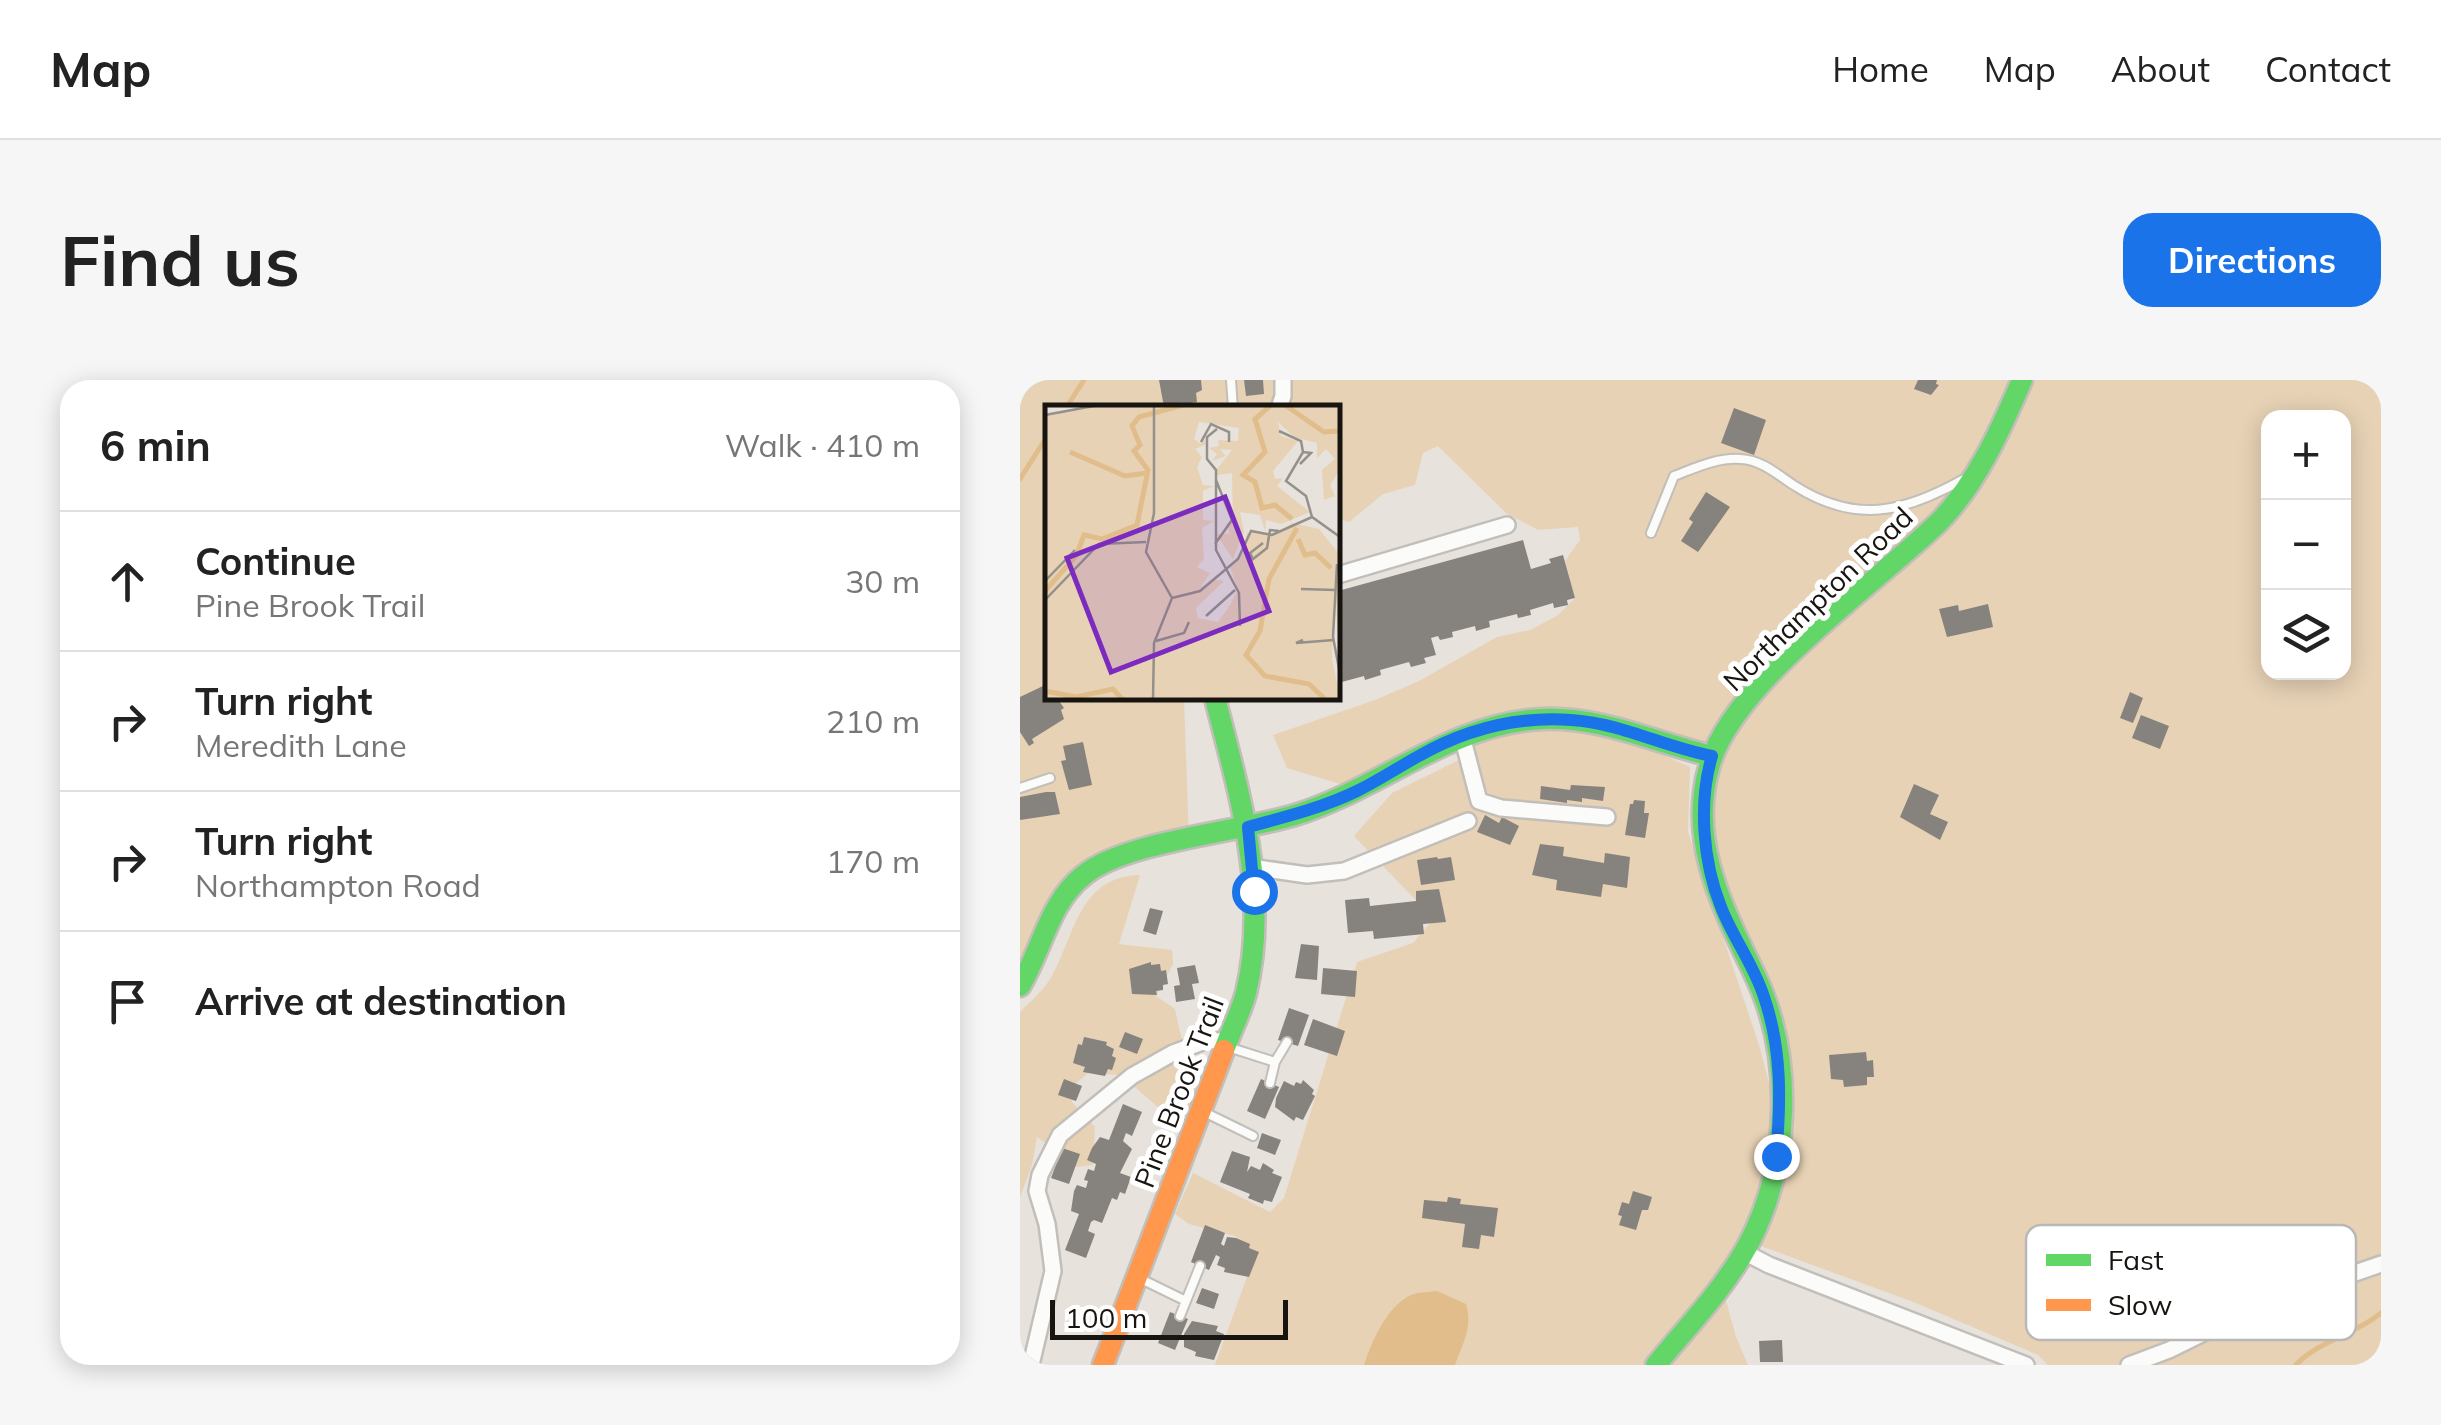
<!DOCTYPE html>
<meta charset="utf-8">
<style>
body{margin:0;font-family:Mulish,sans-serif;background:#f6f6f6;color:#222}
.controls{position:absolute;right:30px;top:30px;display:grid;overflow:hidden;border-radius:20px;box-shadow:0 5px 25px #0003}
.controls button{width:90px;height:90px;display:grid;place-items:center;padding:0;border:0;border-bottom:2px solid #e0e0e0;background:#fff;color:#222;font:50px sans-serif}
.scale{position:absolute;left:30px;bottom:25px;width:238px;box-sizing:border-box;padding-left:10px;border:5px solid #181410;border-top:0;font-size:28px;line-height:35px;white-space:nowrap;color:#181410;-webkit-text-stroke:8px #fff;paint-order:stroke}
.stop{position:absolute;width:30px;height:30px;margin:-22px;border:8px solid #1a73e8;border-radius:50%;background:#fff}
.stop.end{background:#1a73e8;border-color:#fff;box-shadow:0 2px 10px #0008}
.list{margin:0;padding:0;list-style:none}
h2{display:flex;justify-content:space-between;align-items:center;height:130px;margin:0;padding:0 40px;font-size:42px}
h2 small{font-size:32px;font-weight:400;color:#767676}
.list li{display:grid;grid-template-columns:65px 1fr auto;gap:30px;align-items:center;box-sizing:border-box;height:140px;padding:0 40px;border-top:2px solid #e0e0e0}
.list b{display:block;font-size:38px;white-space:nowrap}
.list p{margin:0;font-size:32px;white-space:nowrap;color:#767676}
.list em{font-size:32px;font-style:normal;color:#767676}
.icon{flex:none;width:55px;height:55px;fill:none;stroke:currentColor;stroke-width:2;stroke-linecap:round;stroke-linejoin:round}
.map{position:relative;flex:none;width:1361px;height:985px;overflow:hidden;border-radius:30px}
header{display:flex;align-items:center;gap:60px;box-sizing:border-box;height:140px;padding:0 50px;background:#fff;border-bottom:2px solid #e0e0e0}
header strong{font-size:48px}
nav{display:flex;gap:55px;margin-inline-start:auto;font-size:35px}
.intro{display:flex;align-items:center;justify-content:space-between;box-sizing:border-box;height:240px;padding:0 60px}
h1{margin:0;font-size:70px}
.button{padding:25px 45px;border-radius:30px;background:#1a73e8;color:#fff;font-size:35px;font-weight:700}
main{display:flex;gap:60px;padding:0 60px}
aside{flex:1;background:#fff;border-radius:30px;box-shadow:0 5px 25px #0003}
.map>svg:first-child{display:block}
.green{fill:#e7d2b5;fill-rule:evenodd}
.water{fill:#e1bd8b}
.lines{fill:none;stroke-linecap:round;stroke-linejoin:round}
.stream{stroke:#e1bd8b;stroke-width:5}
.building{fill:#86827d}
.lane-casing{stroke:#c2beb9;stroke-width:12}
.street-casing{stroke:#c2beb9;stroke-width:20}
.fast-casing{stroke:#c2beb9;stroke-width:25}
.slow-casing{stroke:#c2beb9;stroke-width:25}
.lane{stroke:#fbfbfa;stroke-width:8}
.street{stroke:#fbfbfa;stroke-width:15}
.fast{stroke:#63d668;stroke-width:20}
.slow{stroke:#ff974d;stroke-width:20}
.route{stroke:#1a73e8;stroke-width:12}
.labels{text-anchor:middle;stroke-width:10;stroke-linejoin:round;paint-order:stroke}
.street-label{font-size:28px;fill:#181410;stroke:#fff}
.inset-river{fill:none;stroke:#e1bd8b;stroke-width:5}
.inset-road{fill:none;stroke:#94908a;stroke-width:2.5}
.view{fill:#7b2cbf;fill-opacity:0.15;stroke:#7b2cbf;stroke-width:5}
.inset-edge{fill:none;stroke:#181410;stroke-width:5}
.key{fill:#fff;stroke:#bab8b7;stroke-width:2.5}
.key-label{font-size:28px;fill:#181410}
</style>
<header>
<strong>Map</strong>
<nav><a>Home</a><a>Map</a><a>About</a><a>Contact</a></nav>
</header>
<div class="intro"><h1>Find us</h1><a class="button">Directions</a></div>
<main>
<aside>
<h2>6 min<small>Walk · 410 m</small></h2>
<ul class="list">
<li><svg class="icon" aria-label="ahead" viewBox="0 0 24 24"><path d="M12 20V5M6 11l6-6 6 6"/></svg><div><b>Continue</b><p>Pine Brook Trail</p></div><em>30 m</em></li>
<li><svg class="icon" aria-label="right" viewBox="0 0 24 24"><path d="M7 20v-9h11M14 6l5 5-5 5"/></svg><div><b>Turn right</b><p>Meredith Lane</p></div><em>210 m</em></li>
<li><svg class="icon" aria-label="right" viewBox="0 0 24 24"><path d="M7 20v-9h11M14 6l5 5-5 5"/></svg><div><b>Turn right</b><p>Northampton Road</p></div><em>170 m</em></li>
<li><svg class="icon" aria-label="arrive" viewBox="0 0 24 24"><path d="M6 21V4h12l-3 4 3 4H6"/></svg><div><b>Arrive at destination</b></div></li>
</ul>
</aside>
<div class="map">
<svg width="1361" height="985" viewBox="0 0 1361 985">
<rect width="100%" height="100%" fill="#e7e2dc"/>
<!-- green -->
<path class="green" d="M0,0H1361V985H1028L1018,975L896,923L730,862L746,823L758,680L689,486L688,389L676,373L615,351L493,342L340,410L267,388L253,355L355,320L399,301L477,257L510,250L537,236L555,218L545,181L560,160L558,147L518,150L486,133L418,66L403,73L395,105L363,114L329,142L318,139V28H28V318H164L169,461L63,493L0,606ZM1248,38H1324V292H1248Z
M526,346C585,350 617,363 670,387L668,452L740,668L751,711V742L745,797L722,857L693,909L633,985H195L235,875L215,856L169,844L155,834L173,793L250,832L264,818L337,582L393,563L414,539L334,456L372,413L451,374L461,356Z
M120,495L99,564L152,570L153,584L136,616L155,629L163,665L177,689L175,730L148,736L101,695L68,693L53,706L52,722L75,747L73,785L57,787L17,757L12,785L0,817V632C11,621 25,609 32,596C56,552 59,497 120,495Z
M702,906L716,957L728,985H636Z"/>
<!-- water -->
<path class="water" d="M417,911L446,924C453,947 443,963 435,985H344C352,961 367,926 391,915C398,912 409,912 417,911Z"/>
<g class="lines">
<!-- stream -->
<path class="stream" d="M46,28L64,0
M0,99L28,55
M1276,985C1299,960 1335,955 1361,933"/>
</g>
<!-- building -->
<path class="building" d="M139,0H181L182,10L176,13L177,22L144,27Z
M224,0H243L244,14L226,16Z
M898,0H917L916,4L919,5L911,15L894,9Z
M714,28L746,40L734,75L701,63Z
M686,112L710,127L678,172L661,161L673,142L669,139Z
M503,160L511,189L531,183L529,179L543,175L555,218L547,220L548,225L534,228L533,223L510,230L511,235L498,238L497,234L469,241L470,247L456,251L455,246L432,252L433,257L420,260L418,256L411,258L416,275L404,278L406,283L391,287L389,282L360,290L361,295L345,300L344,296L318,303V211Z
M968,224L973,247L927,257L919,229L938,225L939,231Z
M23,306L28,311V318H37L44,328L41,330L44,339L12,359L14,363L9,366L0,352V317Z
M1110,312L1123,318L1113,343L1100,338Z
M1121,335L1149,346L1140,369L1112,358Z
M63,362L72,405L49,410L41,381L46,380L43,366Z
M894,404L919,415L910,434L928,442L920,460L880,437Z
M551,405L585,407L583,421L562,418V422L547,420V423L520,419L521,406L550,410Z
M26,412H35L40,434L0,440V417Z
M614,420L625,421L624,433H629L625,458L605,455L610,424H613Z
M465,435L479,443L482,437L499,446L490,465L457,452Z
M520,464L544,467L543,476L584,483L585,473L610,477L607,508L583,504L581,517L536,510L537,500L512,495Z
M417,477L418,479L431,477L435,500L401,505L397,480Z
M419,509L426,542L403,544L404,554L354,559L353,551L328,553L325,520L349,518L350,526L396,521V511Z
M130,528L143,531L136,555L123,551Z
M281,564L299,566L297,600L275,598Z
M131,582V585L140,584L141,591L146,590L148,604L143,605V610L136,611L137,615L112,614L109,589Z
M175,585L179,603L172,604L175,619L156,622L154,606L160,605L157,588Z
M303,588L337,591L335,617L301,614Z
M269,628L289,635L278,666L258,660Z
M293,639L325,651L317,676L284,665Z
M105,652L123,659L117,674L99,667Z
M64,657L87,662L86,665L94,669L92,676L96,678L92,690L88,689L85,696L63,692L65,687L53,683L58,664L62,665Z
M846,672L847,681L853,680L854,697H847V705L824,707L823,700L811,699L809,675Z
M44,699L62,706L56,721L38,715Z
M241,699L259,707L245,739L227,731Z
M283,700L294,710L292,714L295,716L283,740L276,737L274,741L255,727L256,718L264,701L274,706L276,702L281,704Z
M103,724L122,732L112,756L106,753L103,761L112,769L100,793L111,797L105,814L100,812L97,820L92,818L82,843L74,840L71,842L68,851L75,854L66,878L45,870L59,834L51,831L54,811L57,805L66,808L68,801L64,800L68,789L74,791L76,784L67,780L72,768L80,757L89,760Z
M242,753L261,760L255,775L237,768Z
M42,768L60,774L49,804L31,798Z
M212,771L230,777L227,792L231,786L240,790L243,783L254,790L252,793L262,797L252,822L244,820L243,824L228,818L230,814L200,802Z
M613,811L632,817L628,830H622L616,850L599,845L602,836L598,835L602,822L609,824Z
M428,817L441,819L440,824L478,828L474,857L461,855L459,869L442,867L445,844L402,838L404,820L427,822Z
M185,845L205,853L201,864L204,866L207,857L216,858L230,864L229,868L239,872L229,897L204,892L205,888L197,885L200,877L196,875L189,890L171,882Z
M182,908L199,914L194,929L176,923Z
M150,932L168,939L155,970L138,963Z
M172,941L198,946L196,951L204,954L194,980L175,976L176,972L164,967V954Z
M762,960L763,982H740L739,961Z"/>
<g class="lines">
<defs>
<path id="lane" d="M211,0L213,28
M631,153L654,96C675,88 698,77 721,79C742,80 758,95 775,106C835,144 883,133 942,100
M0,408L30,398
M208,667L255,682
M250,703L255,682L267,662
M182,731L233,756
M121,899L166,921
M160,936L180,886"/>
<path id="street" d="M259,28L263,16V0
M318,195L487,145
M442,356L459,421L481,428L587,437
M231,487L287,495L324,491L448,441
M724,872L749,885L1006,985
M11,985L33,891L27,844L17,811L20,795L40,755L112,696L153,673L188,660L209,662
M1109,985L1149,970L1232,929L1361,884"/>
<path id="fast" d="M195,318C219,413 250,514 226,613C221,632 211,651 204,670
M0,606C22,570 29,522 64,495C106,461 219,452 275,435C360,409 430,343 522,339C581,336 636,363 692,376
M636,985C668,946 704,909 728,865C771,784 774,675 734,593C702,526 667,460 690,384C714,302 855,204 918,143C956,105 981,49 1002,0"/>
<path id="slow" d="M83,985L204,670"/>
</defs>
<!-- lane casing -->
<use href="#lane" class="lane-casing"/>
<!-- street casing -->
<use href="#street" class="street-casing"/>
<!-- fast casing -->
<use href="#fast" class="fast-casing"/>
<!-- slow casing -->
<use href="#slow" class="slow-casing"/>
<!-- lane -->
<use href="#lane" class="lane"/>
<!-- street -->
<use href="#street" class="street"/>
<!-- fast -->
<use href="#fast" class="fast"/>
<!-- slow -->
<use href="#slow" class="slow"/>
</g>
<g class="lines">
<!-- route -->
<path class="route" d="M234,511L228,447C265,437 302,428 337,411C358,401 377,388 397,377C444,350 497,336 551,340C601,343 644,367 692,376C678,423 683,482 701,527C713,558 734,585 744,617C762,669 761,722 756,776"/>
</g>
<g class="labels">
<!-- street labels -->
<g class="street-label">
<text transform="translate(798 219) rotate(-44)" y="10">Northampton Road</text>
<text transform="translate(159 712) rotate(-69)" y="10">Pine Brook Trail</text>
</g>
</g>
<!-- overview -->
<g transform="translate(25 25)">
<rect width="295" height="295" fill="#e7e2dc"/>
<path d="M54,0H295V65L285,80L290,91L279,95L277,65L290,54L281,44L272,53V38L249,32L233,17L236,31L253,36L228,66L230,74L238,73L232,81L265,107L236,119L221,115L220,126L215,110L195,107L199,127L188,154L171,129H185L181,118H188L187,68L172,70V64L187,45L175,44L181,51L167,56L172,49L164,43L174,41L173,35L193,36L194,23L154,17L149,34L156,39L158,30L161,39L150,44L157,52L152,62L158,80L169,81L158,86V115L169,116L157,123L159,154L152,162L165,168L155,183L167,174L179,176L151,203L153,213L173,217L185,200L193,184L184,160L197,148L202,128H232L247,118L274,124L295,150V263L290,182L287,253L295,295H0V10Z" fill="#e7d2b5"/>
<path class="inset-river" d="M226,0L210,14L220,47L198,70L210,77L217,103L230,100L247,114M240,0L279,27L295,26M25,47L80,71L102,68M252,123L224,174L215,226L201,250L220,271L264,279L281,295M253,134L260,150L270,148L286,163M0,186L31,151L39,130L57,134L92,120L103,65L89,46L95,40L87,21L94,12L138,0M0,286L31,292L68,284L78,295"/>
<path class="inset-road" d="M0,10L54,0M172,24L162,32V54L171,65V145L194,188L195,221M234,26L256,36L258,47M156,37L166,19L184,27V37M255,59L266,48L258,47L241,76L261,91L267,112M218,138L205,148L208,154L222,143L225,125L234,126M170,139L187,115L171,75M292,159L288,232L295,269M0,176L30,145M256,184L290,185M127,193L155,186L193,154L206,126L227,130L267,112L295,132M0,195L54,139L101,137M161,211L190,185M258,235L251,238L289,235M111,236L139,228L144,217M108,295L109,238L127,193L101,147L109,108V0"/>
<path class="view" d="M180,92L224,206L66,267L22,153Z"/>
<rect width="295" height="295" class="inset-edge"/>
</g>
<!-- legend -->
<rect x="1006" y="845" width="330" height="115" rx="15" class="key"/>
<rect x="1026" y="874" width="45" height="12" fill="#63d668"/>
<rect x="1026" y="919" width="45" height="12" fill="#ff974d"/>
<g class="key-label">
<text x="1088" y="890">Fast</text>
<text x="1088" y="935">Slow</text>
</g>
</svg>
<div class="controls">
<button>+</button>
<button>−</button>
<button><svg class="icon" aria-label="layers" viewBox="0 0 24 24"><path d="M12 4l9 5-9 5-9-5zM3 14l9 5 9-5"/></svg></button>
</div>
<div class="scale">100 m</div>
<div class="stop" style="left:234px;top:511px"></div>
<div class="stop end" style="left:756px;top:776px"></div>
</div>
</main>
